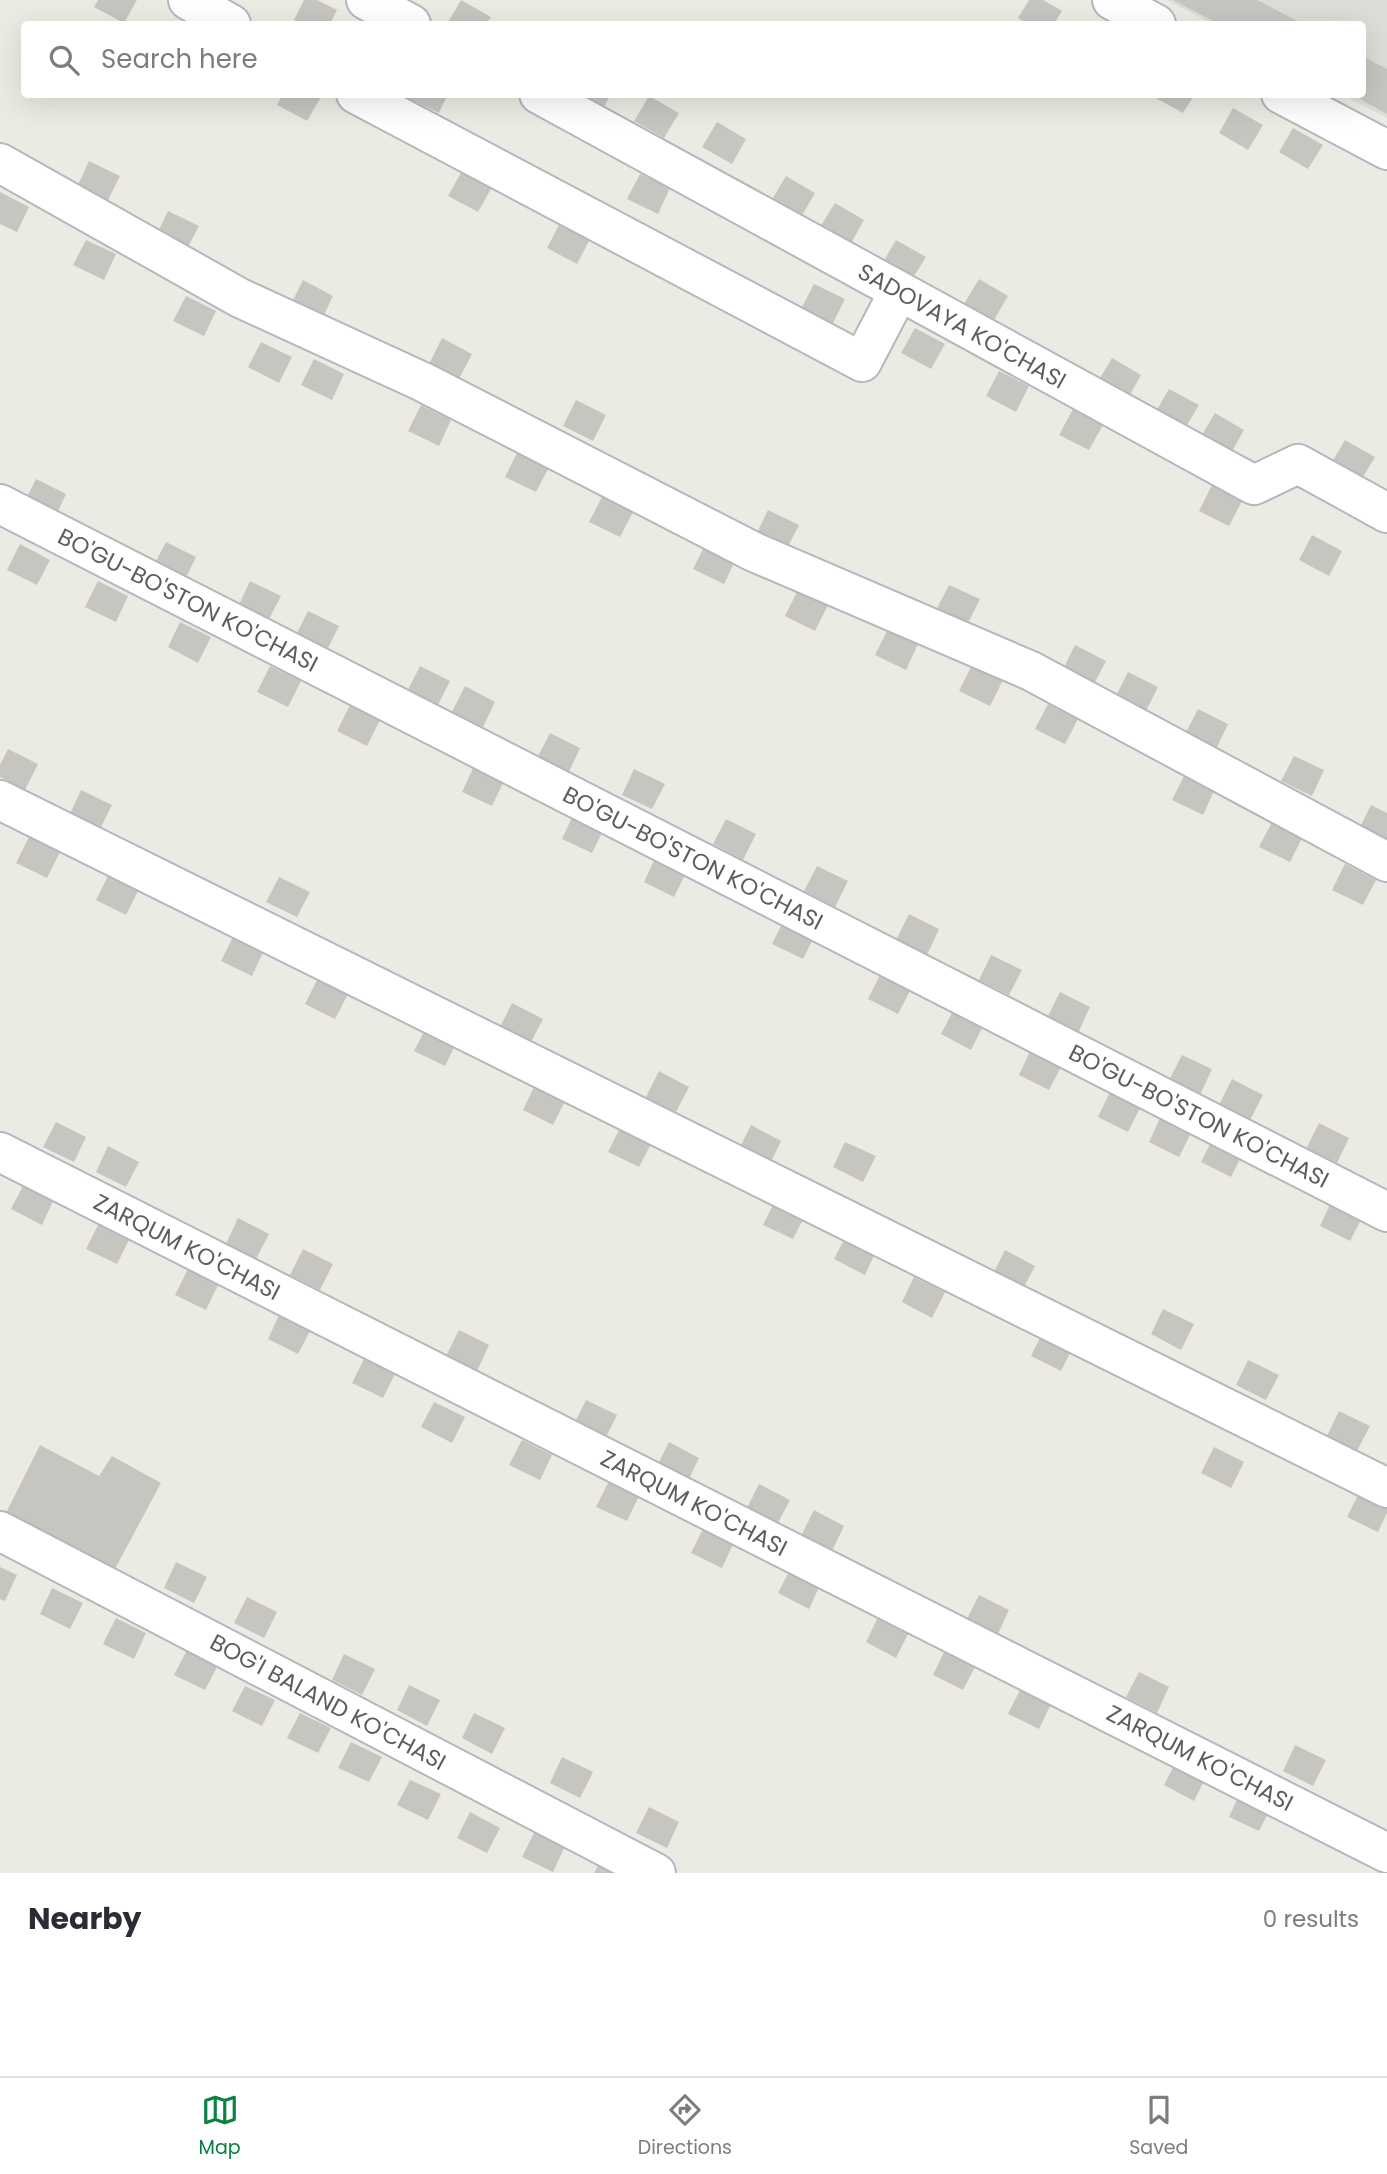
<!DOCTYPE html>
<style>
body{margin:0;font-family:Poppins,sans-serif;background:#f2f2f3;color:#2b2b33}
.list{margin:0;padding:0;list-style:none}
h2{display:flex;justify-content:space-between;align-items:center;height:91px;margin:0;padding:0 28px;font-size:30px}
h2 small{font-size:23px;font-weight:400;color:#7c7c81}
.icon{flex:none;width:38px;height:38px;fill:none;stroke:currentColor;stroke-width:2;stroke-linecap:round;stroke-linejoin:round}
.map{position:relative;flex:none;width:1387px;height:1873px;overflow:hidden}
.search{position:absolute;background:#fff;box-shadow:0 7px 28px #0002;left:21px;right:21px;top:21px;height:77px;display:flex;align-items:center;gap:18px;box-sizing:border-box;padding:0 24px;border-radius:7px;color:#7c7c81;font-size:26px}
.sheet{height:203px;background:#fff}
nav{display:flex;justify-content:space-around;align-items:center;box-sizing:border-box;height:98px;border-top:2px solid #e1e1e2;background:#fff;font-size:19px;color:#7c7c81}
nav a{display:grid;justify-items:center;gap:4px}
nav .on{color:#0b8043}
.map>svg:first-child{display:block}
.industrial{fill:#dedcd7}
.building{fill:#c7c5c0}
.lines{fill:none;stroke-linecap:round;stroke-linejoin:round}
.minor-casing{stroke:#b5b7bc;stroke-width:42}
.minor{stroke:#fff;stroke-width:38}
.labels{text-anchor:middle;stroke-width:5;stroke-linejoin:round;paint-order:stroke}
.street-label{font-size:23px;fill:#5b5d62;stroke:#fff}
</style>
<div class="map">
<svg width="1387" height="1873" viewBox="0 0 1387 1873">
<rect width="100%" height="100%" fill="#ecebe3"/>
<!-- industrial -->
<path class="industrial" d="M1167,0H1387V118L1343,95L1362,94V24H1212Z"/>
<!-- building -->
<path class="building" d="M98,0H137L124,23L94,7Z
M304,0H317L337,10L330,24H302L294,20Z
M461,0L491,17L486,24H447Z
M1029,0H1043L1062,11L1054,24H1028L1018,18Z
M1173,0H1257L1303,24H1219Z
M1362,56L1387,69V114L1351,94H1362Z
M283,94H317L321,97L307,121L277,105Z
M410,94H448L439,113L408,98Z
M575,94H611L602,111Z
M1155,94H1195L1183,113L1154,97Z
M649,96L679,113L664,138L634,121Z
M1233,108L1263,125L1248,150L1219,133Z
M717,122L746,139L732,164L702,147Z
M1293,128L1323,145L1308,169L1279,152Z
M89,161L120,176L107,202L77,187Z
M462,171L492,187L478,212L448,196Z
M640,174L670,188L658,214L627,199Z
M786,176L815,193L801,217L771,201Z
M0,192L29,207L17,232L0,224Z
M835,203L864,220L850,245L820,227Z
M168,211L199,226L186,251L156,236Z
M560,223L590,239L577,264L547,248Z
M86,240L116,254L104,280L73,265Z
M896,240L926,257L911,281L882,264Z
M979,279L1008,296L994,320L964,304Z
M303,280L333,296L321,321L290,306Z
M814,284L845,299L832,325L801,309Z
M186,296L216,311L204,336L173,321Z
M915,328L945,344L931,369L901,353Z
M442,338L472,354L459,379L429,364Z
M261,342L292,357L279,383L248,367Z
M1112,358L1141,375L1127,400L1097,383Z
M314,359L344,374L332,400L301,385Z
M999,371L1029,386L1016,412L986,396Z
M1169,389L1199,405L1184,430L1155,413Z
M576,400L606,415L593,441L563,426Z
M421,405L451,420L439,446L408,431Z
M1073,409L1103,425L1089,450L1059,435Z
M1215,413L1244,430L1230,455L1200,438Z
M1345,440L1375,457L1360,482L1331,464Z
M518,451L549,467L536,492L505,477Z
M36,479L66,494L54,520L23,505Z
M1212,485L1242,501L1229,526L1199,511Z
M602,497L633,512L620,537L589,522Z
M768,510L799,525L786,550L756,535Z
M1312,535L1342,551L1329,576L1299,560Z
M166,542L196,557L184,582L153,567Z
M706,543L736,559L724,584L693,569Z
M20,544L50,560L37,585L7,570Z
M98,581L128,596L116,622L85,607Z
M250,581L281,596L268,621L238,607Z
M949,585L980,599L967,625L936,610Z
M798,590L828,605L815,631L785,616Z
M308,611L339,626L326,652L295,637Z
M180,622L211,637L198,663L168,647Z
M888,629L918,644L906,670L875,655Z
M1075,645L1106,661L1093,686L1062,671Z
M972,665L1003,680L990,706L959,691Z
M270,666L301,681L288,707L257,692Z
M420,666L450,681L437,707L407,692Z
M1128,672L1158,687L1145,713L1115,698Z
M465,686L495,702L483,727L452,712Z
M1048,704L1078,719L1065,744L1035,729Z
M350,705L380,720L367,746L337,731Z
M1198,709L1228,724L1216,749L1185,734Z
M550,733L580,748L568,774L537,758Z
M8,749L38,764L25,790L0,777V765Z
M1294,756L1324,770L1312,796L1281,781Z
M474,766L504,781L492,806L462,792Z
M634,769L665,784L652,809L622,795Z
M1185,774L1215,789L1203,815L1172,800Z
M81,790L112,805L99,831L69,816Z
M1371,805L1387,813V845L1358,831Z
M574,813L605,827L592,853L562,839Z
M726,819L756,834L743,860L713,844Z
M1272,822L1303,836L1290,862L1259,847Z
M29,837L60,852L47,878L16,863Z
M656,856L687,871L674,897L644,882Z
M1345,864L1376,880L1363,905L1332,890Z
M817,866L848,881L835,907L804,891Z
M109,874L139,889L126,915L96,900Z
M279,877L310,892L297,917L266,902Z
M909,914L939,929L927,955L896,940Z
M785,918L816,933L803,959L772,944Z
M234,935L264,950L252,976L221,961Z
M991,955L1022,970L1009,995L979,980Z
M881,973L911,989L898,1014L868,999Z
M318,978L348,994L335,1019L305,1004Z
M1060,992L1090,1007L1078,1033L1047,1018Z
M512,1003L543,1019L530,1044L499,1029Z
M954,1009L984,1024L971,1050L941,1034Z
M427,1026L457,1041L445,1066L414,1051Z
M1031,1049L1062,1065L1049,1090L1019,1075Z
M1182,1055L1212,1069L1200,1095L1169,1080Z
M659,1071L689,1087L676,1112L646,1097Z
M1232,1079L1263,1095L1250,1120L1219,1105Z
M535,1085L566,1099L553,1125L523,1110Z
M1110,1092L1141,1106L1128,1132L1098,1117Z
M1161,1116L1192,1131L1179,1157L1149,1142Z
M56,1122L86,1137L74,1162L43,1147Z
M1319,1123L1349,1138L1337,1163L1306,1149Z
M751,1125L781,1141L769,1166L738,1151Z
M621,1126L652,1142L639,1167L608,1152Z
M1214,1136L1244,1151L1231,1177L1201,1162Z
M845,1142L876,1156L863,1182L833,1167Z
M108,1146L139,1162L126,1187L96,1172Z
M24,1184L54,1199L42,1225L11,1209Z
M776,1199L806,1214L793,1239L763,1225Z
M1332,1200L1363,1216L1350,1241L1320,1226Z
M238,1218L269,1234L256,1259L226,1244Z
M99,1223L130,1238L117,1264L86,1249Z
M847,1234L877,1249L865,1275L834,1259Z
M303,1249L333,1264L320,1290L290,1275Z
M1005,1250L1035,1266L1022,1291L992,1276Z
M188,1269L218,1285L206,1310L175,1295Z
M914,1277L945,1292L932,1318L902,1302Z
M1163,1309L1194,1324L1181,1350L1151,1334Z
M280,1313L311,1329L298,1354L268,1339Z
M459,1330L489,1345L477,1371L446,1356Z
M1044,1330L1074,1345L1061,1371L1031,1356Z
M365,1357L396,1372L383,1398L352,1383Z
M1248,1360L1279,1375L1266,1400L1236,1385Z
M586,1400L617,1415L604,1441L573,1426Z
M434,1402L465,1417L452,1443L421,1427Z
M1339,1411L1370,1426L1357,1451L1327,1436Z
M522,1440L552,1455L540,1480L509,1465Z
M669,1442L699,1458L687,1483L656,1468Z
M40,1445L99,1476L112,1456L161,1483L115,1569L6,1513Z
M1214,1447L1244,1462L1231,1488L1201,1473Z
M609,1481L639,1496L627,1521L596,1507Z
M759,1484L790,1500L777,1525L746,1510Z
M1360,1491L1387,1505V1513L1378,1532L1347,1517Z
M814,1510L844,1526L832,1551L801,1536Z
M704,1527L734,1542L722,1568L691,1553Z
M176,1562L207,1577L194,1603L164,1588Z
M0,1567L17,1575L5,1601L0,1599Z
M791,1568L821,1583L809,1609L778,1593Z
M52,1588L83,1603L70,1629L40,1614Z
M979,1595L1009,1610L997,1636L966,1621Z
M247,1597L277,1612L264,1638L234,1623Z
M878,1617L909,1632L896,1658L866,1642Z
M116,1618L146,1633L134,1659L103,1644Z
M187,1650L218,1665L205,1690L174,1675Z
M945,1650L976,1665L963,1690L933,1675Z
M344,1654L375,1669L362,1695L332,1680Z
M1139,1672L1169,1687L1157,1713L1126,1697Z
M409,1685L440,1700L427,1726L397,1710Z
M245,1686L275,1700L262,1726L232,1711Z
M1021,1688L1051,1704L1039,1729L1008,1714Z
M300,1713L331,1728L318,1753L287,1738Z
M474,1713L505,1728L492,1754L462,1738Z
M351,1742L382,1757L369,1782L338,1768Z
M1295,1745L1326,1760L1313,1786L1283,1771Z
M562,1757L593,1772L580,1798L550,1783Z
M1177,1760L1207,1775L1194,1801L1164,1785Z
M410,1780L441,1794L428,1820L397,1805Z
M1241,1791L1272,1806L1259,1831L1229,1817Z
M649,1807L679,1822L667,1848L636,1833Z
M470,1812L500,1828L487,1853L457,1838Z
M535,1831L565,1846L553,1872L522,1857Z
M599,1864L618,1873H594Z"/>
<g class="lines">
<defs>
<path id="minor" d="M188,0L231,24
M366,0L411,24
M1112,0L1156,24
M356,94L862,362L899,291
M539,94L1254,485L1298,464L1387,513
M1281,94L1387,150
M0,163L240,298L423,382L754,552L1031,671L1387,862
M0,504L1387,1212
M0,800L1387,1488
M0,1152L1387,1853
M0,1531L656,1873"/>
</defs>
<!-- minor casing -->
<use href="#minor" class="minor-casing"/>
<!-- minor -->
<use href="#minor" class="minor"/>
</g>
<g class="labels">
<!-- street labels -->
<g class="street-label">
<text transform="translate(962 326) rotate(29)" y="8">SADOVAYA KO'CHASI</text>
<text transform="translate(188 600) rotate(27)" y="8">BO'GU-BO'STON KO'CHASI</text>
<text transform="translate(693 858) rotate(27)" y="8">BO'GU-BO'STON KO'CHASI</text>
<text transform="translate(1199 1116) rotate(27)" y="8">BO'GU-BO'STON KO'CHASI</text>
<text transform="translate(187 1247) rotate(27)" y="8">ZARQUM KO'CHASI</text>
<text transform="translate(694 1503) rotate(27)" y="8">ZARQUM KO'CHASI</text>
<text transform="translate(328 1702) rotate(28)" y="8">BOG'I BALAND KO'CHASI</text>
<text transform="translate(1200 1758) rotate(27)" y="8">ZARQUM KO'CHASI</text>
</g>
</g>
</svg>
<div class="search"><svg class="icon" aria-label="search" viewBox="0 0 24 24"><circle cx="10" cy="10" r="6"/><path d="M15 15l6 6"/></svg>Search here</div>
</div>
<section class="sheet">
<h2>Nearby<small>0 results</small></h2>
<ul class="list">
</ul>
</section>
<nav>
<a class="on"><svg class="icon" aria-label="map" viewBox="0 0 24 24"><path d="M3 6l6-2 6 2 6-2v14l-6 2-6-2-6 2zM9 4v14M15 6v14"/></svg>Map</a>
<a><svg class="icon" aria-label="directions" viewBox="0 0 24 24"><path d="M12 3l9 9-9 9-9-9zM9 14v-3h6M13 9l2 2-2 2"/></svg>Directions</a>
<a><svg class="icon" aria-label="saved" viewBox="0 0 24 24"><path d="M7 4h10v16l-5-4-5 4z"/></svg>Saved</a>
</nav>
